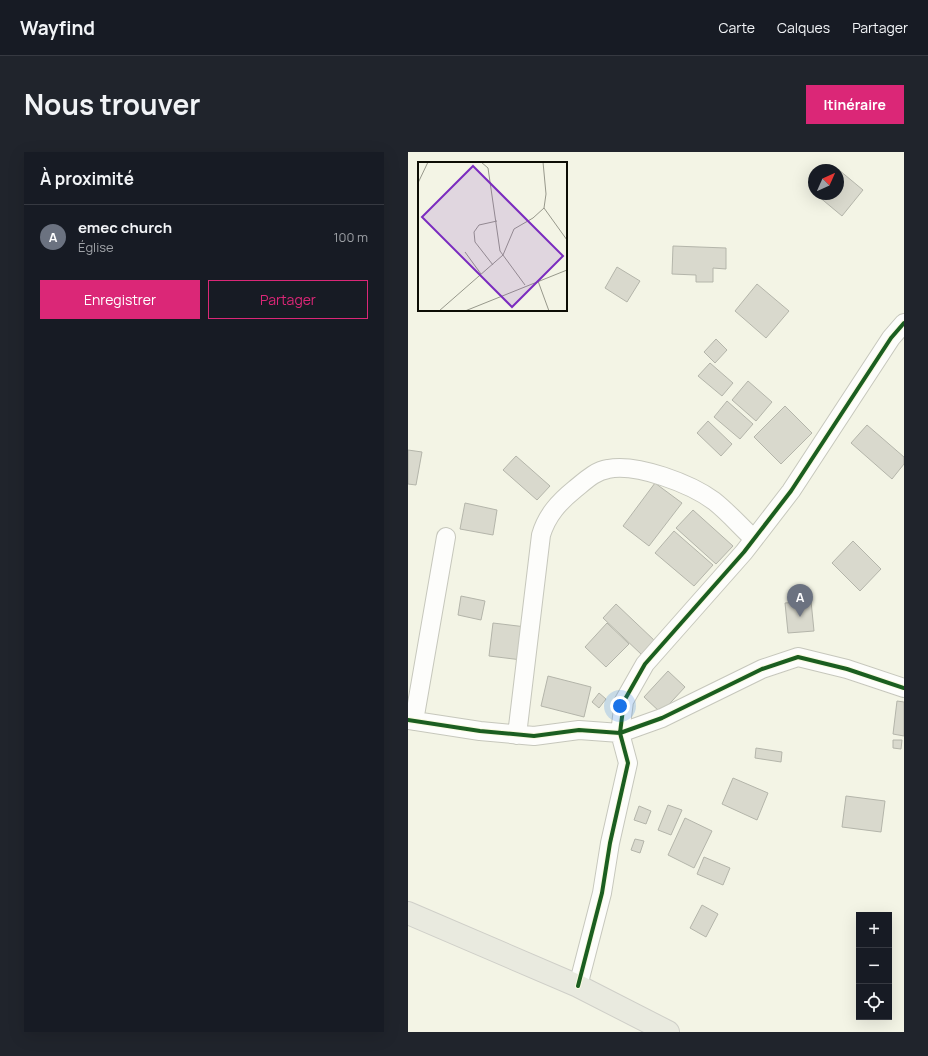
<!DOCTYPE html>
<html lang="fr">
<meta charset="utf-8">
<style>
body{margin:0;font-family:Manrope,sans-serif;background:#20242c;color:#f1f3f6}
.controls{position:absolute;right:12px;bottom:12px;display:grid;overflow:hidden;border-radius:0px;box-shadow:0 4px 16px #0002}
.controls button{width:36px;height:36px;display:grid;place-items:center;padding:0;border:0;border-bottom:1px solid #363941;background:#171b24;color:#f1f3f6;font:20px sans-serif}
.compass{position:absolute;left:400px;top:12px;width:36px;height:36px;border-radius:50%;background:#171b24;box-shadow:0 4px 16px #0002;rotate:45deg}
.you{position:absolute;left:212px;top:554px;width:14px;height:14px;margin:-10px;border:3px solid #fff;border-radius:50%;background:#1a73e8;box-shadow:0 0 0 6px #1a73e833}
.badge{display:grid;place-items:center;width:26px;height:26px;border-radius:50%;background:#db2777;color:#fff;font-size:13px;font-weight:700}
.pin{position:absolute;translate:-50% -33px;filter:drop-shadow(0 1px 2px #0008)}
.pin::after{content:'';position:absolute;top:21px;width:14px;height:12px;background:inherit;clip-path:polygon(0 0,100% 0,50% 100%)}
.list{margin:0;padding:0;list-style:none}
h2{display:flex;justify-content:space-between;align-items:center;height:52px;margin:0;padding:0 16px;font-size:17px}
h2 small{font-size:13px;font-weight:400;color:#9ea1a6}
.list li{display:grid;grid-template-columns:26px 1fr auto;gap:12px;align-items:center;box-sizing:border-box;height:64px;padding:0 16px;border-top:1px solid #363941}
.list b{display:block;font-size:15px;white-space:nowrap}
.list p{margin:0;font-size:13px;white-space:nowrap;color:#9ea1a6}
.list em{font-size:13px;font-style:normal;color:#9ea1a6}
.actions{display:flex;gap:8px;padding:12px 16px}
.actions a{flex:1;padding:9px 0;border:1px solid #db2777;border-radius:0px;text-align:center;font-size:14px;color:#db2777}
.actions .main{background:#db2777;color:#fff}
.icon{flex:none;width:22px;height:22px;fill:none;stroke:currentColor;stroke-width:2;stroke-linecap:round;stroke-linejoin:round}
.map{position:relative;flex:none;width:496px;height:880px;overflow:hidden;border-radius:0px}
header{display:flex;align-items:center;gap:24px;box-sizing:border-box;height:56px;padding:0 20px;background:#171b24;border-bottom:1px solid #363941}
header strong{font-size:19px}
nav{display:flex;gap:22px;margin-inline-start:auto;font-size:14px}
.intro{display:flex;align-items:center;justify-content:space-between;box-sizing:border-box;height:96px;padding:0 24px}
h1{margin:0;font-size:28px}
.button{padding:10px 18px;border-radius:0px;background:#db2777;color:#fff;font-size:14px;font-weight:700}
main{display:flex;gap:24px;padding:0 24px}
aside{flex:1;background:#171b24;border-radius:0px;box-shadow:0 4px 16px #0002}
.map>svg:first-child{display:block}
.building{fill:#d9d9cd;stroke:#b4b5aa}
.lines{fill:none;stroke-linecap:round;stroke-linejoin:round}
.minor-casing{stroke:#c6c7bc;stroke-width:20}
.major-casing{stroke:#cfcfc8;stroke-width:24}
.minor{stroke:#fdfdfb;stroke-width:18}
.major{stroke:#e9eadf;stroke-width:22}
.cycleway-casing{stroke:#f8fadf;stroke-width:6}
.cycleway{stroke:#1b5e20;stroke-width:4}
.inset-road{fill:none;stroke:#97988b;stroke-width:1}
.view{fill:#7b2cbf;fill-opacity:0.15;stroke:#7b2cbf;stroke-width:2}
.inset-edge{fill:none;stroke:#0d0d05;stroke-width:2}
</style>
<header>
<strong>Wayfind</strong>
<nav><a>Carte</a><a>Calques</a><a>Partager</a></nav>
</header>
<div class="intro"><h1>Nous trouver</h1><a class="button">Itinéraire</a></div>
<main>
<aside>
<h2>À proximité<small></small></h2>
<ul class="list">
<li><span class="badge" style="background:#6b7280">A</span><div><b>emec church</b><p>Église</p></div><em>100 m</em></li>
</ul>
<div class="actions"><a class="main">Enregistrer</a><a>Partager</a></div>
</aside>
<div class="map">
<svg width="496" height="880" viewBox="0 0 496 880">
<rect width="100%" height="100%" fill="#f3f4e5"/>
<!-- building -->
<path class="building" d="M431,18L455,38L434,64L410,44L412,42H430Z
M265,94L318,96V117L305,116V130H288V123L264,122Z
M209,115L232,129L219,150L197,136Z
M349,132L381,159L358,186L327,159Z
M308,187L319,198L307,211L296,200Z
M302,211L325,231L314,244L290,224Z
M340,229L364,250L348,269L324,248Z
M319,249L345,272L332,287L306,265Z
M377,254L404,281L373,312L346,285Z
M300,269L324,292L313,304L289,281Z
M459,273L496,305V312L484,327L443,291Z
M0,298L14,300L8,333L0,332Z
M108,304L142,334L129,348L95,318Z
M247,331L274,351L241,394L215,374Z
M57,351L89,358L85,383L52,377Z
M285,358L325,394L308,412L268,376Z
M266,379L305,413L286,434L247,401Z
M445,389L473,417L452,439L424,411Z
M53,444L77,449L73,468L50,463Z
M403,449L406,479L380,481L377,451Z
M208,452L247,489L234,503L195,466Z
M85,471L118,475L114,508L81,504Z
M199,471L221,492L198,515L177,495Z
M260,519L277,535L253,561L236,545Z
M140,524L183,535L176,565L133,554Z
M191,541L198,547L191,556L184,550Z
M489,549L496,550V584L485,582Z
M485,588H494L493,597L485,596Z
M348,596L374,600L373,610L347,606Z
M325,626L360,641L349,668L314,652Z
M438,644L477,649L473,680L434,675Z
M260,653L274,658L263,683L250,678Z
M231,654L243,659L238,672L226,668Z
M277,666L304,679L286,716L260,703Z
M227,687L236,689L232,701L223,698Z
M296,705L322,716L315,733L289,722Z
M294,753L310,762L298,785L282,776Z"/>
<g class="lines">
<defs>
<path id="minor" d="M0,568L72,579L126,584L171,578L212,581L254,566L354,517L390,505L439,517L496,536
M6,569L38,385
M109,583L133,383C139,363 151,350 167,337C177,329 187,319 200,317C229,311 283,332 306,349C320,360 333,375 346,387
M170,834L194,741L202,691L220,611L212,581L216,549L237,512L336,400L383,339L483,186L496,171"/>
<path id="major" d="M0,761L170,834L260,880"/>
</defs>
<!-- minor casing -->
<use href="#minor" class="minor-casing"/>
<!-- major casing -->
<use href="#major" class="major-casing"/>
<!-- minor -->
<use href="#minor" class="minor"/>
<!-- major -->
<use href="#major" class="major"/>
<defs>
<path id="cycleway" d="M0,568L72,579L126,584L171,578L212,581L254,566L354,517L390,505L439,517L496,536
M170,834L194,741L202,691L220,611L212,581L216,549L237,512L336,400L383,339L483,186L496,171"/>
</defs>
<!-- cycleway casing -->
<use href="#cycleway" class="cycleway-casing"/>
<!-- cycleway -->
<use href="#cycleway" class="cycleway"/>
</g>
<!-- overview -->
<g transform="translate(10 10)">
<rect width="149" height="149" fill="#f3f4e5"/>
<path class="inset-road" d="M63,0L70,6L82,89L107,123M0,21L10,0M126,46L149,78M47,90L63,112M75,103L57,80L56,70L61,63L79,59M120,119L131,149M21,149L85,93L96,67L115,56L126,46L128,32L125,0M47,149L149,108"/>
<path class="view" d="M55,4L145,94L94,145L4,55Z"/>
<rect width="149" height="149" class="inset-edge"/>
</g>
</svg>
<div class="controls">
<button>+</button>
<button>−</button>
<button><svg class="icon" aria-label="locate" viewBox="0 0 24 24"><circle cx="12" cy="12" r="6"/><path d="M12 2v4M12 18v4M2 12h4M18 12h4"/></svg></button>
</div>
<svg class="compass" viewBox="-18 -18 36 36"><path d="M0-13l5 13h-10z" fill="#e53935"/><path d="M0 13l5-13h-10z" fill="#9ea1a6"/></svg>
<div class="you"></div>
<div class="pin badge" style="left:392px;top:465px;background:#6b7280">A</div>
</div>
</main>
